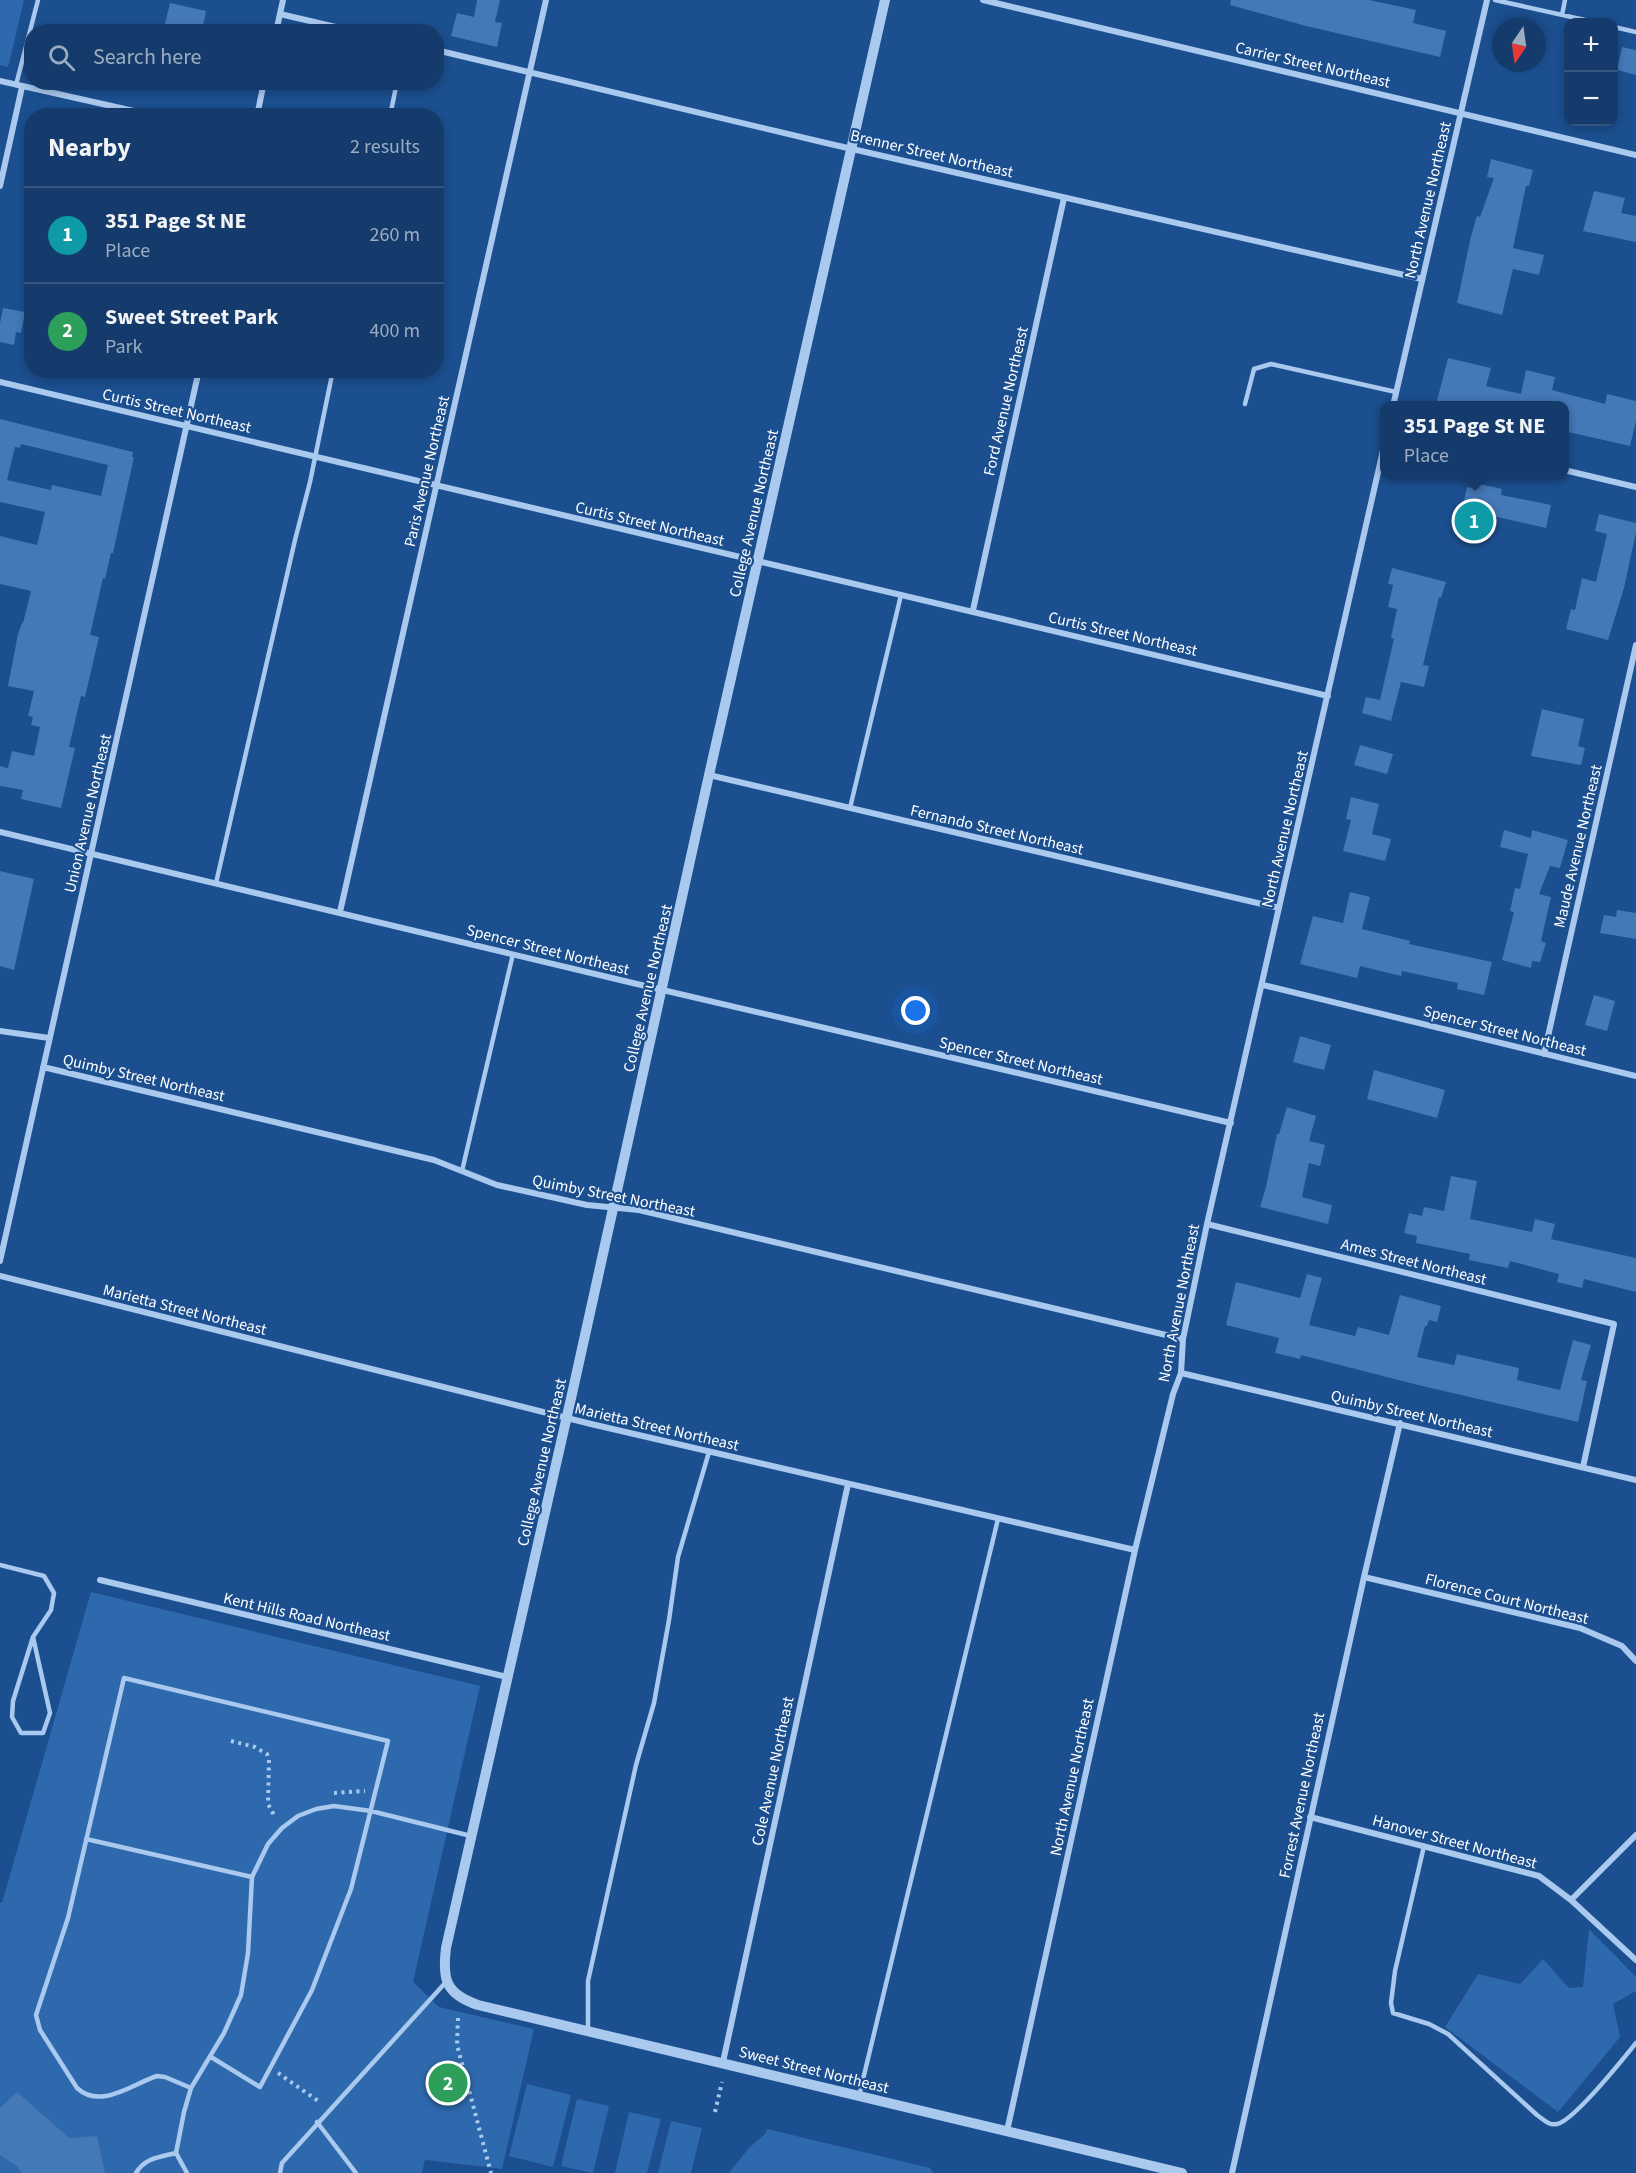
<!DOCTYPE html>
<meta charset="utf-8">
<style>
body{margin:0;font-family:"Source Sans 3",sans-serif;background:#214673;color:#f1f3f6}
.controls{position:absolute;right:18px;top:18px;display:grid;overflow:hidden;border-radius:12px;box-shadow:0 3px 9px #0003}
.controls button{width:54px;height:54px;display:grid;place-items:center;padding:0;border:0;border-bottom:2px solid #33557e;background:#143b6b;color:#f1f3f6;font:30px sans-serif}
.compass{position:absolute;left:1492px;top:18px;width:54px;height:54px;border-radius:50%;background:#143b6b;box-shadow:0 3px 9px #0003;rotate:193deg}
.you{position:absolute;left:916px;top:1011px;width:21px;height:21px;margin:-15px;border:4px solid #fff;border-radius:50%;background:#1a73e8;box-shadow:0 0 0 9px #1a73e833}
.badge{display:grid;place-items:center;width:39px;height:39px;border-radius:50%;background:#ffd166;color:#fff;font-size:20px;font-weight:700}
.pin{position:absolute;translate:-50% -50%;border:3px solid #fff;box-shadow:0 2px 6px #0006}
.popup{position:absolute;left:1380px;top:401px;width:189px;height:78px;box-sizing:border-box;display:grid;place-content:center;border-radius:12px;background:#143b6b;filter:drop-shadow(0 2px 4px #0005);font-size:20px;white-space:nowrap;color:#9dadc1}
.popup b{font-size:22px;color:#f1f3f6}
.popup::after{content:'';position:absolute;left:50%;top:100%;margin-left:-12px;border:12px solid transparent;border-top-color:#143b6b}
.list{margin:0;padding:0;list-style:none}
h2{display:flex;justify-content:space-between;align-items:center;height:78px;margin:0;padding:0 24px;font-size:26px}
h2 small{font-size:20px;font-weight:400;color:#9dadc1}
.list li{display:grid;grid-template-columns:39px 1fr auto;gap:18px;align-items:center;box-sizing:border-box;height:96px;padding:0 24px;border-top:2px solid #33557e}
.list b{display:block;font-size:22px;white-space:nowrap}
.list p{margin:0;font-size:20px;white-space:nowrap;color:#9dadc1}
.list em{font-size:20px;font-style:normal;color:#9dadc1}
.icon{flex:none;width:33px;height:33px;fill:none;stroke:currentColor;stroke-width:2;stroke-linecap:round;stroke-linejoin:round}
.map{position:relative;flex:none;width:1636px;height:2173px;overflow:hidden}
.search{position:absolute;background:#143b6b;box-shadow:0 3px 9px #0003;left:24px;top:24px;width:420px;height:66px;display:flex;align-items:center;gap:15px;box-sizing:border-box;padding:0 21px;border-radius:24px;color:#9dadc1;font-size:22px}
.panel{position:absolute;background:#143b6b;box-shadow:0 3px 9px #0003;left:24px;top:108px;width:420px;height:270px;border-radius:24px}
.map>svg:first-child{display:block}
.green{fill:#2e69ad}
.building{fill:#4478b7;fill-rule:evenodd}
.lines{fill:none;stroke-linecap:round;stroke-linejoin:round}
.path{stroke:#a9c9ee;stroke-width:4;stroke-dasharray:3 4.5;stroke-linecap:butt}
.service{stroke:#a9c9ee;stroke-width:4.5}
.minor{stroke:#a9c9ee;stroke-width:6}
.tertiary{stroke:#a9c9ee;stroke-width:10}
.labels{text-anchor:middle;stroke-width:4.5;stroke-linejoin:round;paint-order:stroke}
.street-label{font-size:16px;fill:#fff;stroke:#1b4f8f}
</style>
<div class="map">
<svg width="1636" height="2173" viewBox="0 0 1636 2173">
<rect width="100%" height="100%" fill="#1b4f8f"/>
<!-- green -->
<path class="green" d="M0,0H24L8,67L0,65Z
M91,1592L480,1686L413,1982L439,2007L534,2029L502,2169L425,2160L422,2173H0V1903H2Z
M1589,1929L1636,1977V1991L1613,2004L1620,2037L1558,2112L1445,2027L1478,1974L1520,1984L1543,1959L1569,1988L1583,1987Z
M527,2084L571,2095L553,2167L509,2156Z
M577,2099L609,2106L593,2173L561,2166Z
M629,2112L661,2119L647,2173H615Z
M671,2121L702,2128L691,2173H658Z
M767,2129L930,2168L933,2173H729L749,2148L766,2133Z"/>
<!-- building -->
<path class="building" d="M477,0H500L495,22L502,23L497,47L451,36L457,13L474,17Z
M1231,0H1369L1416,10L1413,23L1446,31L1440,57L1306,26L1230,5Z
M170,3L206,11L202,32H163Z
M1622,47L1636,50V75L1617,70Z
M1491,159L1533,170L1529,186H1526L1513,248L1544,255L1539,275L1513,269L1502,315L1457,303L1471,236L1477,216L1480,217L1494,178L1487,177Z
M1594,191L1625,198L1621,213L1636,216V242L1583,231Z
M3,308L25,312L21,333L16,332L14,345L0,342V323Z
M1448,358L1491,368L1486,386L1521,394L1526,370L1555,377L1552,390L1605,404L1607,394L1636,401V421L1630,446L1564,431V405H1436Z
M0,419L133,452L132,457H134L113,553H111L105,579L103,578L90,635L99,637L85,697L81,696L69,747L75,748L61,808L21,799L23,790L0,786V766L8,768L12,751L34,756L40,727L31,725L33,717L28,716L34,691L8,686L18,634L22,623H23L31,591L0,584V536L37,545L45,512L0,502ZM21,444L108,465L101,496L52,485L51,490L7,480L15,447L20,448Z
M1480,484L1502,489L1501,495L1551,505L1546,528L1489,515L1484,538L1457,532L1467,487L1478,489Z
M1599,514L1636,523V532L1624,588L1608,640L1566,629L1571,609L1575,610L1582,578L1596,582L1607,534L1595,531Z
M1392,568L1446,582L1441,598L1439,597L1423,665L1429,666L1424,687L1401,682L1391,721L1362,713L1366,697L1380,700L1394,639L1391,638L1397,609L1388,607L1393,585L1388,584Z
M1542,709L1584,719L1578,746L1585,748L1581,765L1531,756Z
M1360,745L1393,754L1387,774L1354,765Z
M1351,797L1379,804L1372,834L1391,839L1385,861L1343,851L1351,820L1346,819Z
M1504,830L1531,838L1532,830L1568,840L1560,868L1550,866L1539,894L1551,897L1541,941L1546,943L1540,962L1532,961L1531,968L1502,960L1514,912L1510,911L1515,888L1520,889L1528,854L1500,847Z
M0,871L34,879L14,970L0,966Z
M1350,892L1370,897L1362,929L1410,941L1409,944L1492,962L1484,995L1457,989L1458,983L1402,971L1401,976L1360,966L1357,978L1300,964L1313,916L1343,923Z
M1617,910L1636,913V939L1600,933L1604,915L1616,917Z
M1594,995L1615,1001L1607,1031L1585,1025Z
M1300,1036L1331,1045L1324,1070L1293,1062Z
M1374,1070L1445,1090L1437,1118L1367,1099Z
M1287,1107L1316,1116L1309,1141L1325,1145L1320,1166L1309,1163L1302,1197L1332,1205L1328,1224L1260,1207L1266,1187L1277,1134H1279Z
M1451,1176L1477,1181L1470,1219L1532,1232L1535,1219L1555,1224L1551,1239L1636,1258V1292L1584,1279L1582,1288L1557,1282L1559,1274L1510,1261L1508,1268L1469,1260L1470,1254L1416,1243L1417,1236L1404,1233L1409,1213L1422,1216L1424,1207L1444,1211Z
M1307,1274L1322,1278L1309,1325L1355,1336L1358,1327L1389,1335L1400,1295L1441,1306L1437,1322L1429,1320L1427,1326H1425L1417,1357L1454,1365L1457,1354L1519,1368L1517,1380L1560,1390L1573,1340L1591,1345L1581,1380L1587,1381L1578,1422L1418,1385L1301,1355L1300,1359L1275,1353L1279,1338L1226,1325L1236,1282L1300,1298Z
M17,2092L69,2138L97,2136L105,2173H21L18,2167L0,2155V2108Z"/>
<g class="lines">
<!-- path -->
<path class="path" d="M231,1741L255,1747L267,1754L269,1760L268,1804L275,1817
M334,1793L365,1791
M458,2018L457,2045L491,2173
M278,2073L321,2103
M715,2112L722,2082"/>
<!-- service -->
<path class="service" d="M1495,0L1594,22
M1562,15L1565,0
M1614,27L1636,32
M16,85L38,0
M390,116L397,82
M1245,404L1254,369L1271,364L1396,392
M850,808L901,595
M216,883L295,540L310,482L333,370
M462,1171L513,954
M0,1565L44,1576L54,1593L51,1610L33,1637L50,1713L43,1733H21L12,1717L13,1701L33,1637
M86,1839L252,1877
M1424,1846L1395,1971L1391,2003L1393,2013L1429,2024L1448,2034L1537,2115C1543,2119 1549,2126 1557,2124C1574,2121 1623,2059 1636,2043
M588,2031V1981L636,1765L654,1703L669,1620L678,1557L709,1452
M191,2088L165,2077L157,2076C132,2084 101,2110 77,2088L40,2030L36,2015L68,1918L124,1678L388,1741L351,1889L312,1990L260,2087L211,2057
M859,2096L998,1519
M317,2122L356,2173
M136,2173C145,2158 159,2157 176,2153
M187,2173L176,2153L184,2112L191,2088L224,2033L241,1995L248,1953L252,1877L268,1844L282,1828L298,1816L316,1809L334,1806L371,1811L471,1836
M280,2173L282,2163L446,1982"/>
<!-- minor -->
<path class="minor" d="M983,0L1636,155
M280,14L357,32
M276,32L283,0
M436,50L826,143L1422,279
M0,81L156,116
M257,116L264,82
M0,186L22,87
M0,382L1328,696
M1393,406L1487,0
M1564,470L1636,487
M973,610L1064,198
M709,775L1279,908
M0,832L637,984L1231,1123
M340,912L546,0
M1263,985L1636,1076
M0,1031L49,1038
M1544,1054L1636,645
M43,1067L434,1160L497,1185L587,1205L639,1210L1183,1339
M1207,1224L1614,1324L1583,1467
M0,1261L199,370
M0,1276L591,1424L1135,1550
M1181,1373L1636,1480
M1364,1577L1580,1628L1622,1646L1636,1661
M100,1580L507,1677
M1310,1817L1539,1876L1571,1900L1636,1960
M1571,1900L1636,1835
M723,2062L848,1484
M1007,2131L1135,1550L1173,1394L1181,1373L1183,1339L1207,1224L1384,446
M1232,2173L1364,1577L1400,1423"/>
<!-- tertiary -->
<path class="tertiary" d="M885,0L709,775L572,1394L446,1948C442,1980 446,1994 478,2005L1182,2173"/>
</g>
<g class="labels">
<!-- street labels -->
<g class="street-label">
<text transform="translate(1313 64) rotate(13)" y="6">Carrier Street Northeast</text>
<text transform="translate(932 153) rotate(13)" y="6">Brenner Street Northeast</text>
<text transform="translate(1427 200) rotate(-77)" y="6">North Avenue Northeast</text>
<text transform="translate(1005 401) rotate(-77)" y="6">Ford Avenue Northeast</text>
<text transform="translate(177 410) rotate(13)" y="6">Curtis Street Northeast</text>
<text transform="translate(426 471) rotate(-77)" y="6">Paris Avenue Northeast</text>
<text transform="translate(753 513) rotate(-77)" y="6">College Avenue Northeast</text>
<text transform="translate(650 523) rotate(13)" y="6">Curtis Street Northeast</text>
<text transform="translate(1123 633) rotate(13)" y="6">Curtis Street Northeast</text>
<text transform="translate(87 813) rotate(-77)" y="6">Union Avenue Northeast</text>
<text transform="translate(997 829) rotate(13)" y="6">Fernando Street Northeast</text>
<text transform="translate(1284 829) rotate(-77)" y="6">North Avenue Northeast</text>
<text transform="translate(1577 846) rotate(-77)" y="6">Maude Avenue Northeast</text>
<text transform="translate(548 949) rotate(14)" y="6">Spencer Street Northeast</text>
<text transform="translate(647 988) rotate(-77)" y="6">College Avenue Northeast</text>
<text transform="translate(1505 1030) rotate(14)" y="6">Spencer Street Northeast</text>
<text transform="translate(1021 1060) rotate(13)" y="6">Spencer Street Northeast</text>
<text transform="translate(144 1077) rotate(13)" y="6">Quimby Street Northeast</text>
<text transform="translate(614 1195) rotate(11)" y="6">Quimby Street Northeast</text>
<text transform="translate(1414 1261) rotate(14)" y="6">Ames Street Northeast</text>
<text transform="translate(1178 1303) rotate(-79)" y="6">North Avenue Northeast</text>
<text transform="translate(185 1309) rotate(14)" y="6">Marietta Street Northeast</text>
<text transform="translate(1412 1413) rotate(13)" y="6">Quimby Street Northeast</text>
<text transform="translate(657 1426) rotate(13)" y="6">Marietta Street Northeast</text>
<text transform="translate(541 1462) rotate(-77)" y="6">College Avenue Northeast</text>
<text transform="translate(1507 1598) rotate(14)" y="6">Florence Court Northeast</text>
<text transform="translate(307 1616) rotate(13)" y="6">Kent Hills Road Northeast</text>
<text transform="translate(772 1771) rotate(-78)" y="6">Cole Avenue Northeast</text>
<text transform="translate(1071 1777) rotate(-78)" y="6">North Avenue Northeast</text>
<text transform="translate(1301 1795) rotate(-78)" y="6">Forrest Avenue Northeast</text>
<text transform="translate(1455 1841) rotate(15)" y="6">Hanover Street Northeast</text>
<text transform="translate(814 2069) rotate(14)" y="6">Sweet Street Northeast</text>
</g>
</g>
</svg>
<div class="controls">
<button>+</button>
<button>−</button>
</div>
<svg class="compass" viewBox="-18 -18 36 36"><path d="M0-13l5 13h-10z" fill="#e53935"/><path d="M0 13l5-13h-10z" fill="#9dadc1"/></svg>
<div class="you"></div>
<div class="pin badge" style="left:1474px;top:521px;background:#0f9aa8">1</div>
<div class="popup"><b>351 Page St NE</b>Place</div>
<div class="pin badge" style="left:448px;top:2083px;background:#2e9e5b">2</div>
<div class="search"><svg class="icon" aria-label="search" viewBox="0 0 24 24"><circle cx="10" cy="10" r="6"/><path d="M15 15l6 6"/></svg>Search here</div>
<section class="panel">
<h2>Nearby<small>2 results</small></h2>
<ul class="list">
<li><span class="badge" style="background:#0f9aa8">1</span><div><b>351 Page St NE</b><p>Place</p></div><em>260 m</em></li>
<li><span class="badge" style="background:#2e9e5b">2</span><div><b>Sweet Street Park</b><p>Park</p></div><em>400 m</em></li>
</ul>
</section>
</div>
